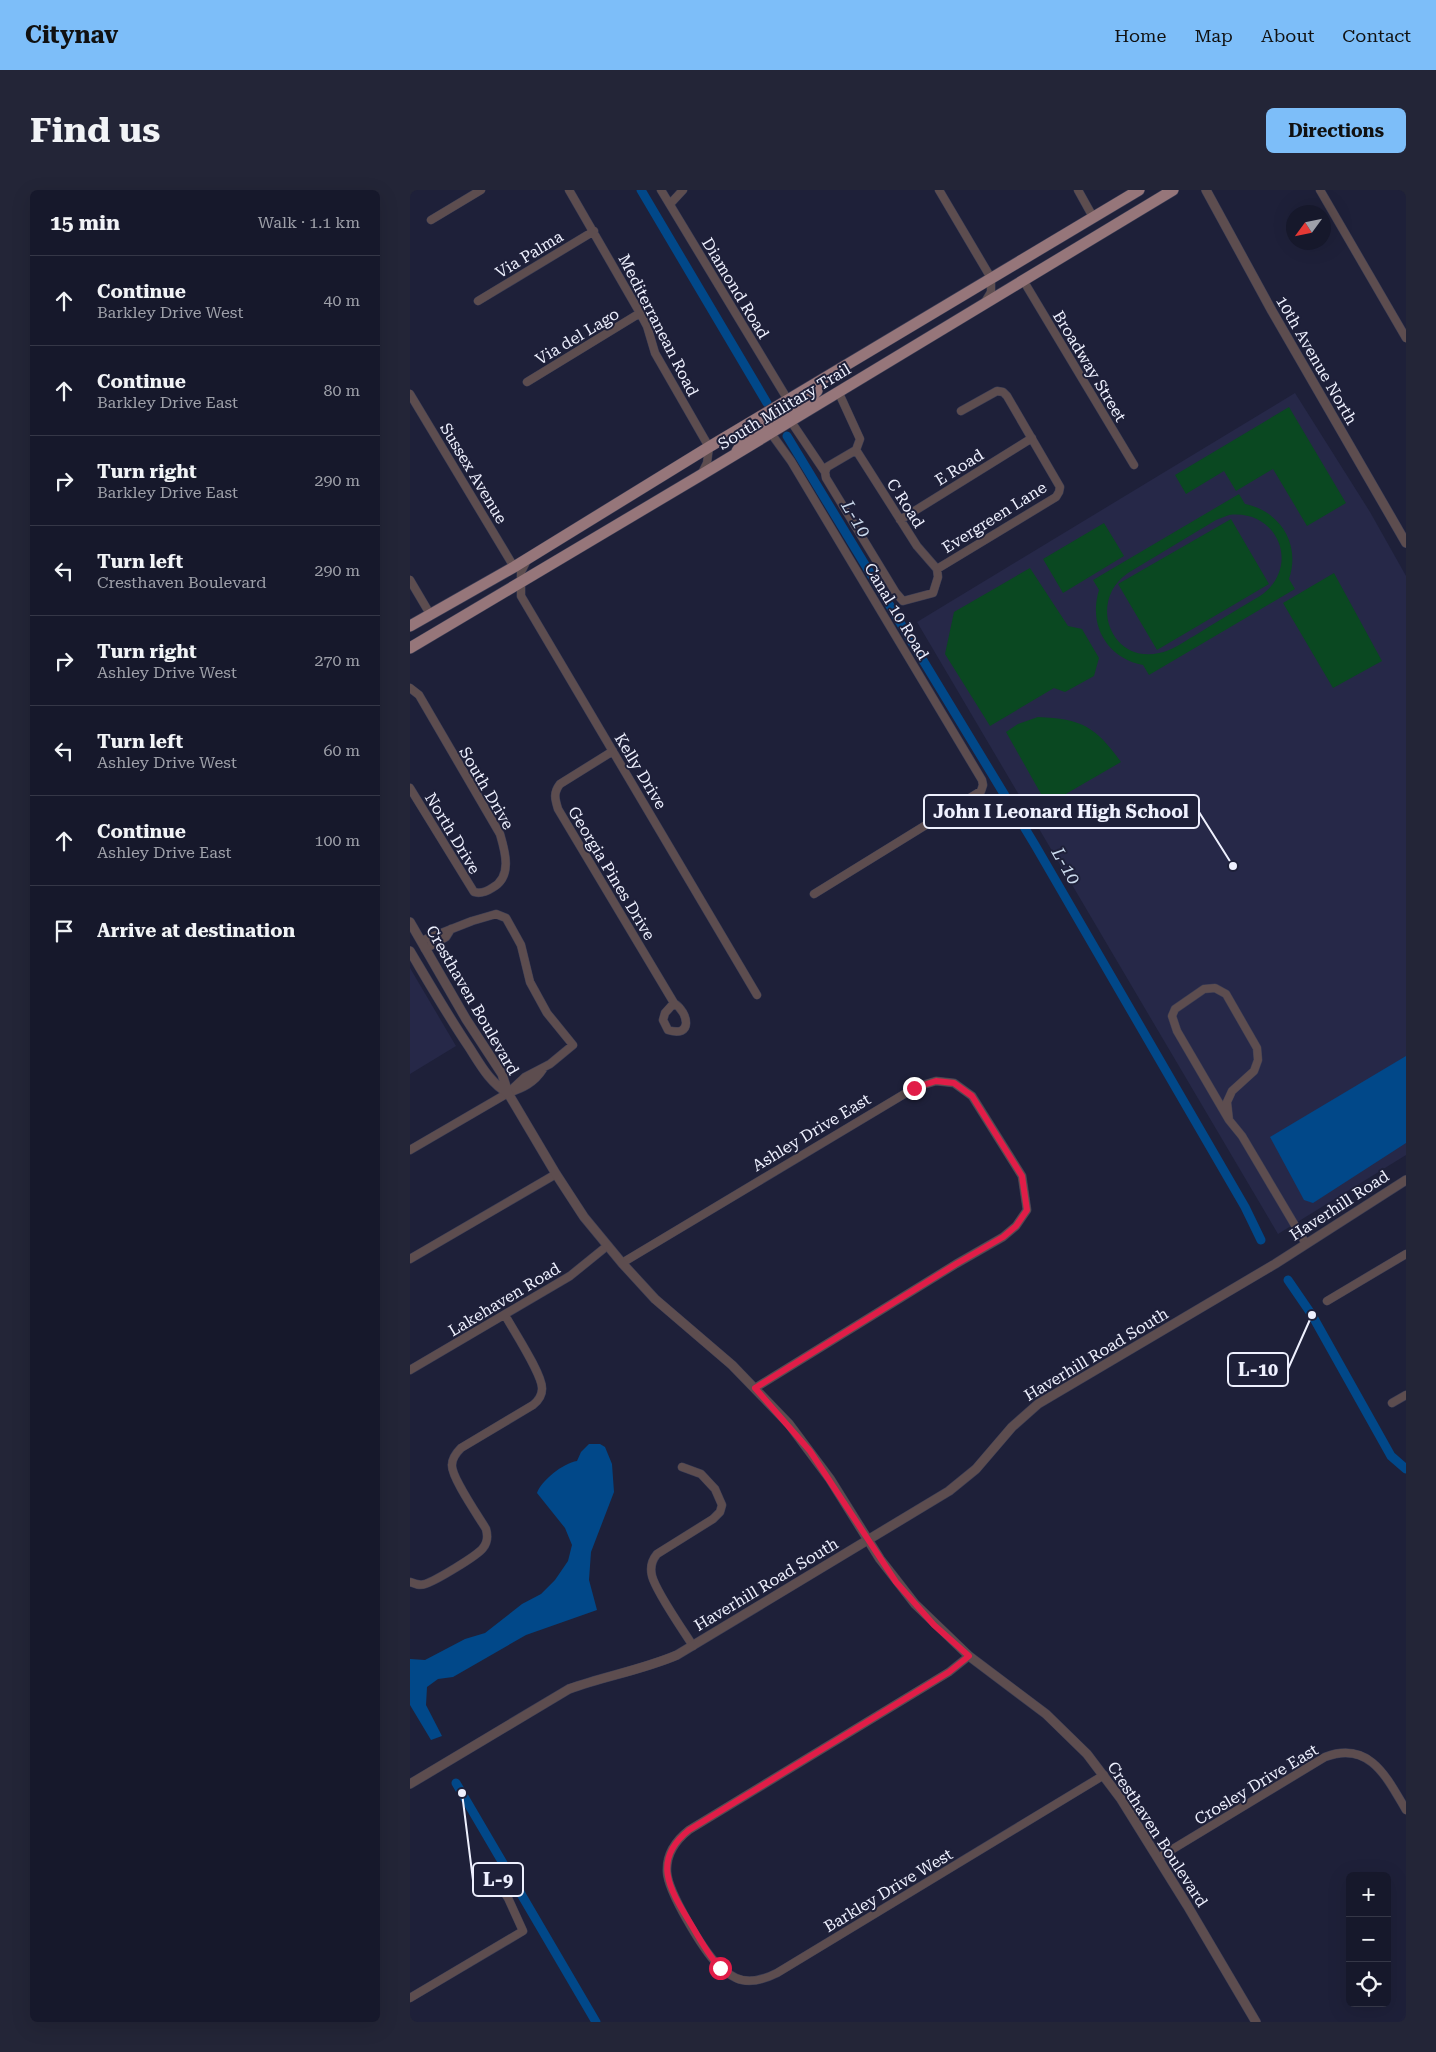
<!DOCTYPE html>
<meta charset="utf-8">
<style>
body{margin:0;font-family:"Roboto Serif",serif;background:#232537;color:#f1f3f6}
.controls{position:absolute;right:15px;bottom:15px;display:grid;overflow:hidden;border-radius:8px;box-shadow:0 5px 20px #0002}
.controls button{width:45px;height:45px;display:grid;place-items:center;padding:0;border:0;border-bottom:1px solid #353747;background:#16182b;color:#f1f3f6;font:25px sans-serif}
.compass{position:absolute;left:876px;top:15px;width:45px;height:45px;border-radius:50%;background:#16182b;box-shadow:0 5px 20px #0002;rotate:237deg}
.stop{position:absolute;width:15px;height:15px;margin:-11px;border:4px solid #e11d48;border-radius:50%;background:#fff}
.stop.end{background:#e11d48;border-color:#fff;box-shadow:0 1px 5px #0008}
.list{margin:0;padding:0;list-style:none}
h2{display:flex;justify-content:space-between;align-items:center;height:65px;margin:0;padding:0 20px;font-size:21px}
h2 small{font-size:16px;font-weight:400;color:#9ea0a9}
.list li{display:grid;grid-template-columns:32px 1fr auto;gap:15px;align-items:center;box-sizing:border-box;height:90px;padding:0 20px;border-top:1px solid #353747}
.list b{display:block;font-size:19px;white-space:nowrap}
.list p{margin:0;font-size:16px;white-space:nowrap;color:#9ea0a9}
.list em{font-size:16px;font-style:normal;color:#9ea0a9}
.icon{flex:none;width:28px;height:28px;fill:none;stroke:currentColor;stroke-width:2;stroke-linecap:round;stroke-linejoin:round}
.map{position:relative;flex:none;width:996px;height:1832px;overflow:hidden;border-radius:8px}
header{display:flex;align-items:center;gap:30px;box-sizing:border-box;height:70px;padding:0 25px;background:#7dbef9;color:#111}
header strong{font-size:24px}
nav{display:flex;gap:28px;margin-inline-start:auto;font-size:18px}
.intro{display:flex;align-items:center;justify-content:space-between;box-sizing:border-box;height:120px;padding:0 30px}
h1{margin:0;font-size:35px}
.button{padding:12px 22px;border-radius:8px;background:#7dbef9;color:#111;font-size:18px;font-weight:700}
main{display:flex;gap:30px;padding:0 30px}
aside{flex:1;background:#16182b;border-radius:8px;box-shadow:0 5px 20px #0002}
.map>svg:first-child{display:block}
.built{fill:#262848}
.green{fill:#0a4821;fill-rule:evenodd}
.water{fill:#014889}
.lines{fill:none;stroke-linecap:round;stroke-linejoin:round}
.canal{stroke:#014889;stroke-width:9}
.minor-casing{stroke:#3b3d55;stroke-width:9}
.tertiary-casing{stroke:#3b3d55;stroke-width:10}
.primary-casing{stroke:#3b3d55;stroke-width:12}
.minor{stroke:#5d4d4f;stroke-width:8}
.tertiary{stroke:#5d4d4f;stroke-width:9}
.primary{stroke:#96767a;stroke-width:11}
.route{stroke:#e11d48;stroke-width:6}
.labels{text-anchor:middle;stroke-width:4;stroke-linejoin:round;paint-order:stroke}
.street-label{font-size:16px;fill:#eef0fe;stroke:#1e2039}
.water-label{font-size:18px;font-style:italic;fill:#cbdaed;stroke:#1e2039}
.leader{fill:none;stroke:#eef0fe;stroke-width:2}
.callout-dot{fill:#eef0fe;stroke:#1e2039;stroke-width:2}
.callout{fill:#1e2039;stroke:#eef0fe;stroke-width:2}
.callout-label{font-size:18px;text-anchor:middle;font-weight:bold;fill:#eef0fe}
</style>
<header>
<strong>Citynav</strong>
<nav><a>Home</a><a>Map</a><a>About</a><a>Contact</a></nav>
</header>
<div class="intro"><h1>Find us</h1><a class="button">Directions</a></div>
<main>
<aside>
<h2>15 min<small>Walk · 1.1 km</small></h2>
<ul class="list">
<li><svg class="icon" aria-label="ahead" viewBox="0 0 24 24"><path d="M12 20V5M6 11l6-6 6 6"/></svg><div><b>Continue</b><p>Barkley Drive West</p></div><em>40 m</em></li>
<li><svg class="icon" aria-label="ahead" viewBox="0 0 24 24"><path d="M12 20V5M6 11l6-6 6 6"/></svg><div><b>Continue</b><p>Barkley Drive East</p></div><em>80 m</em></li>
<li><svg class="icon" aria-label="right" viewBox="0 0 24 24"><path d="M7 20v-9h11M14 6l5 5-5 5"/></svg><div><b>Turn right</b><p>Barkley Drive East</p></div><em>290 m</em></li>
<li><svg class="icon" aria-label="left" viewBox="0 0 24 24"><path d="M17 20v-9H6M10 6l-5 5 5 5"/></svg><div><b>Turn left</b><p>Cresthaven Boulevard</p></div><em>290 m</em></li>
<li><svg class="icon" aria-label="right" viewBox="0 0 24 24"><path d="M7 20v-9h11M14 6l5 5-5 5"/></svg><div><b>Turn right</b><p>Ashley Drive West</p></div><em>270 m</em></li>
<li><svg class="icon" aria-label="left" viewBox="0 0 24 24"><path d="M17 20v-9H6M10 6l-5 5 5 5"/></svg><div><b>Turn left</b><p>Ashley Drive West</p></div><em>60 m</em></li>
<li><svg class="icon" aria-label="ahead" viewBox="0 0 24 24"><path d="M12 20V5M6 11l6-6 6 6"/></svg><div><b>Continue</b><p>Ashley Drive East</p></div><em>100 m</em></li>
<li><svg class="icon" aria-label="arrive" viewBox="0 0 24 24"><path d="M6 21V4h12l-3 4 3 4H6"/></svg><div><b>Arrive at destination</b></div></li>
</ul>
</aside>
<div class="map">
<svg width="996" height="1832" viewBox="0 0 996 1832">
<rect width="100%" height="100%" fill="#1e2039"/>
<!-- built -->
<path class="built" d="M885,203L960,322L996,386V965L868,1044L507,432Z
M0,778L46,856L0,884Z"/>
<!-- green -->
<path class="green" d="M879,217L936,313L897,336L863,279L826,301L814,281L776,304L765,285Z
M829,304L835,314C870,321 891,354 879,389L885,399L739,485L733,475C697,468 678,435 689,400L683,390ZM819,325C868,319 892,377 850,406C828,419 806,432 784,446C773,452 762,461 749,463C701,474 677,411 718,383L806,330Z
M821,329L859,394L747,460L708,394Z
M694,333L714,366L653,403L633,369Z
M620,378L658,436L672,439L689,468L684,486L655,502L644,498L580,536L535,464L544,422Z
M924,383L972,471L923,498L873,413Z
M628,527C672,529 685,536 711,572L642,612L635,611L596,542L608,534Z"/>
<!-- water -->
<path class="water" d="M996,866V953L903,1013L894,1010L860,947Z
M179,1254H190L195,1257L202,1274L204,1302L181,1362L179,1390L187,1420L116,1445L43,1487L28,1489L17,1497L16,1515L32,1546L21,1550L0,1515V1469L15,1470L55,1449L75,1443L112,1414L131,1404L145,1390L158,1371L162,1355L155,1338L127,1303C131,1291 153,1273 167,1271L171,1262Z"/>
<g class="lines">
<!-- canal -->
<path class="canal" d="M231,0L357,213
M377,246L625,655L835,1017L851,1050
M878,1090L902,1125L981,1266L996,1279
M46,1593L186,1832"/>
<defs>
<path id="minor" d="M159,0L230,123L237,136L245,163L299,257L297,273L292,283
M251,0L378,210
M529,0L581,88V102L575,112
M668,0L683,27
M910,0L996,148
M260,14L273,0
M21,30L71,0
M613,90L724,275
M68,111L184,41
M117,192L230,123
M428,201L450,249L446,260
M0,204L104,377
M380,230L415,282L416,288L486,403L493,411L523,403L528,387L527,379L646,307L649,302L650,297L597,206L593,202L587,201L551,221
M360,242L381,271L572,590L573,595L571,601L404,704
M446,260L507,356L527,379
M415,282L417,277L446,260
M490,330L622,248
M117,370L111,382V406L347,805
M0,390L20,424
M0,498L9,505L90,644C95,661 103,687 82,698C76,702 71,704 64,702L0,598
M203,561L150,594C143,603 145,609 148,619L264,813C279,823 283,848 258,840L253,830L255,823L264,813
M11,751L62,731L86,724L96,728L111,755L120,792L137,823L163,855L140,874L115,887L98,903
M15,759L36,747L41,739
M819,930L767,841L762,826L765,819L794,799L805,798L816,804L847,858L848,870L844,881L822,901L817,912L819,930L832,946L896,1054
M0,960L98,903C113,898 124,893 133,879
M0,1069L146,984
M212,1073L506,897L526,891L544,893L562,906L612,986L617,1020L606,1036L593,1047L546,1074L345,1198
M917,1111L996,1064
M0,1180L160,1086L197,1056
M982,1213L996,1205
M272,1277L291,1284L305,1299L312,1315L310,1322L303,1329L247,1364C242,1370 240,1378 242,1386C246,1402 273,1440 283,1456
M0,1392C5,1394 10,1396 15,1394C25,1391 67,1366 73,1358C78,1352 78,1346 76,1339C69,1327 41,1287 42,1275C42,1268 46,1263 51,1258L123,1215C128,1211 132,1206 132,1199C133,1185 103,1140 95,1125
M559,1466L539,1482L279,1640C265,1651 256,1664 257,1682C258,1702 293,1760 308,1775C313,1780 320,1785 326,1788C339,1794 355,1789 367,1783L694,1585
M748,1668L915,1567C960,1550 977,1588 996,1620
M0,1808L113,1741L98,1708L79,1678"/>
<path id="tertiary" d="M796,0L862,121L996,353
M0,732L56,829L92,884L98,903L146,984L174,1027L212,1073L245,1109L322,1175L379,1234L420,1289L470,1369L505,1414L559,1466L636,1524L677,1564L711,1609L777,1715L846,1832
M0,761C19,793 38,826 59,857C70,874 80,893 98,903
M0,1594L159,1499C195,1486 232,1480 267,1465L539,1301L566,1279L602,1237L628,1214L865,1074L996,990"/>
<path id="primary" d="M327,261L335,249L401,208L407,201L408,192
M0,436L104,377L299,257L729,0
M0,458L291,285L763,0"/>
</defs>
<!-- minor casing -->
<use href="#minor" class="minor-casing"/>
<!-- tertiary casing -->
<use href="#tertiary" class="tertiary-casing"/>
<!-- primary casing -->
<use href="#primary" class="primary-casing"/>
<!-- minor -->
<use href="#minor" class="minor"/>
<!-- tertiary -->
<use href="#tertiary" class="tertiary"/>
<!-- primary -->
<use href="#primary" class="primary"/>
</g>
<g class="lines">
<!-- route -->
<path class="route" d="M310,1778C299,1766 290,1750 282,1736C261,1701 240,1671 279,1640L539,1482L559,1466L524,1435L486,1392L400,1261L345,1198L546,1074L593,1047L606,1036L617,1020L612,986L562,906L544,893L526,891L504,898"/>
</g>
<g class="labels">
<!-- street labels -->
<g class="street-label">
<text transform="translate(119 64) rotate(-31)" y="6">Via Palma</text>
<text transform="translate(326 98) rotate(59)" y="6">Diamond Road</text>
<text transform="translate(249 135) rotate(63)" y="6">Mediterranean Road</text>
<text transform="translate(167 146) rotate(-31)" y="6">Via del Lago</text>
<text transform="translate(907 170) rotate(60)" y="6">10th Avenue North</text>
<text transform="translate(680 176) rotate(59)" y="6">Broadway Street</text>
<text transform="translate(374 216) rotate(-31)" y="6">South Military Trail</text>
<text transform="translate(549 277) rotate(-32)" y="6">E Road</text>
<text transform="translate(64 283) rotate(59)" y="6">Sussex Avenue</text>
<text transform="translate(496 313) rotate(57)" y="6">C Road</text>
<text transform="translate(584 327) rotate(-32)" y="6">Evergreen Lane</text>
<text transform="translate(487 421) rotate(59)" y="6">Canal 10 Road</text>
<text transform="translate(231 581) rotate(59)" y="6">Kelly Drive</text>
<text transform="translate(77 598) rotate(60)" y="6">South Drive</text>
<text transform="translate(43 643) rotate(59)" y="6">North Drive</text>
<text transform="translate(202 683) rotate(59)" y="6">Georgia Pines Drive</text>
<text transform="translate(63 810) rotate(60)" y="6">Cresthaven Boulevard</text>
<text transform="translate(401 942) rotate(-31)" y="6">Ashley Drive East</text>
<text transform="translate(929 1015) rotate(-33)" y="6">Haverhill Road</text>
<text transform="translate(94 1109) rotate(-31)" y="6">Lakehaven Road</text>
<text transform="translate(686 1164) rotate(-31)" y="6">Haverhill Road South</text>
<text transform="translate(356 1394) rotate(-31)" y="6">Haverhill Road South</text>
<text transform="translate(846 1594) rotate(-31)" y="6">Crosley Drive East</text>
<text transform="translate(748 1644) rotate(57)" y="6">Cresthaven Boulevard</text>
<text transform="translate(478 1700) rotate(-31)" y="6">Barkley Drive West</text>
</g>
<!-- water labels -->
<g class="water-label">
<text transform="translate(446 329) rotate(59)" y="6">L-10</text>
<text transform="translate(656 676) rotate(60)" y="6">L-10</text>
</g>
</g>
<!-- callouts -->
<path class="leader" d="M823 676L789 622M902 1125L878 1179M52 1603L63 1690"/>
<g class="callout-dot">
<circle cx="823" cy="676" r="5"/>
<circle cx="902" cy="1125" r="5"/>
<circle cx="52" cy="1603" r="5"/>
</g>
<g class="callout">
<rect x="514" y="605" width="275" height="33" rx="5"/>
<rect x="818" y="1163" width="60" height="33" rx="5"/>
<rect x="63" y="1673" width="50" height="33" rx="5"/>
</g>
<g class="callout-label">
<text x="651" y="628">John I Leonard High School</text>
<text x="848" y="1186">L-10</text>
<text x="88" y="1696">L-9</text>
</g>
</svg>
<div class="controls">
<button>+</button>
<button>−</button>
<button><svg class="icon" aria-label="locate" viewBox="0 0 24 24"><circle cx="12" cy="12" r="6"/><path d="M12 2v4M12 18v4M2 12h4M18 12h4"/></svg></button>
</div>
<svg class="compass" viewBox="-18 -18 36 36"><path d="M0-13l5 13h-10z" fill="#e53935"/><path d="M0 13l5-13h-10z" fill="#9ea0a9"/></svg>
<div class="stop" style="left:310px;top:1778px"></div>
<div class="stop end" style="left:504px;top:898px"></div>
</div>
</main>
